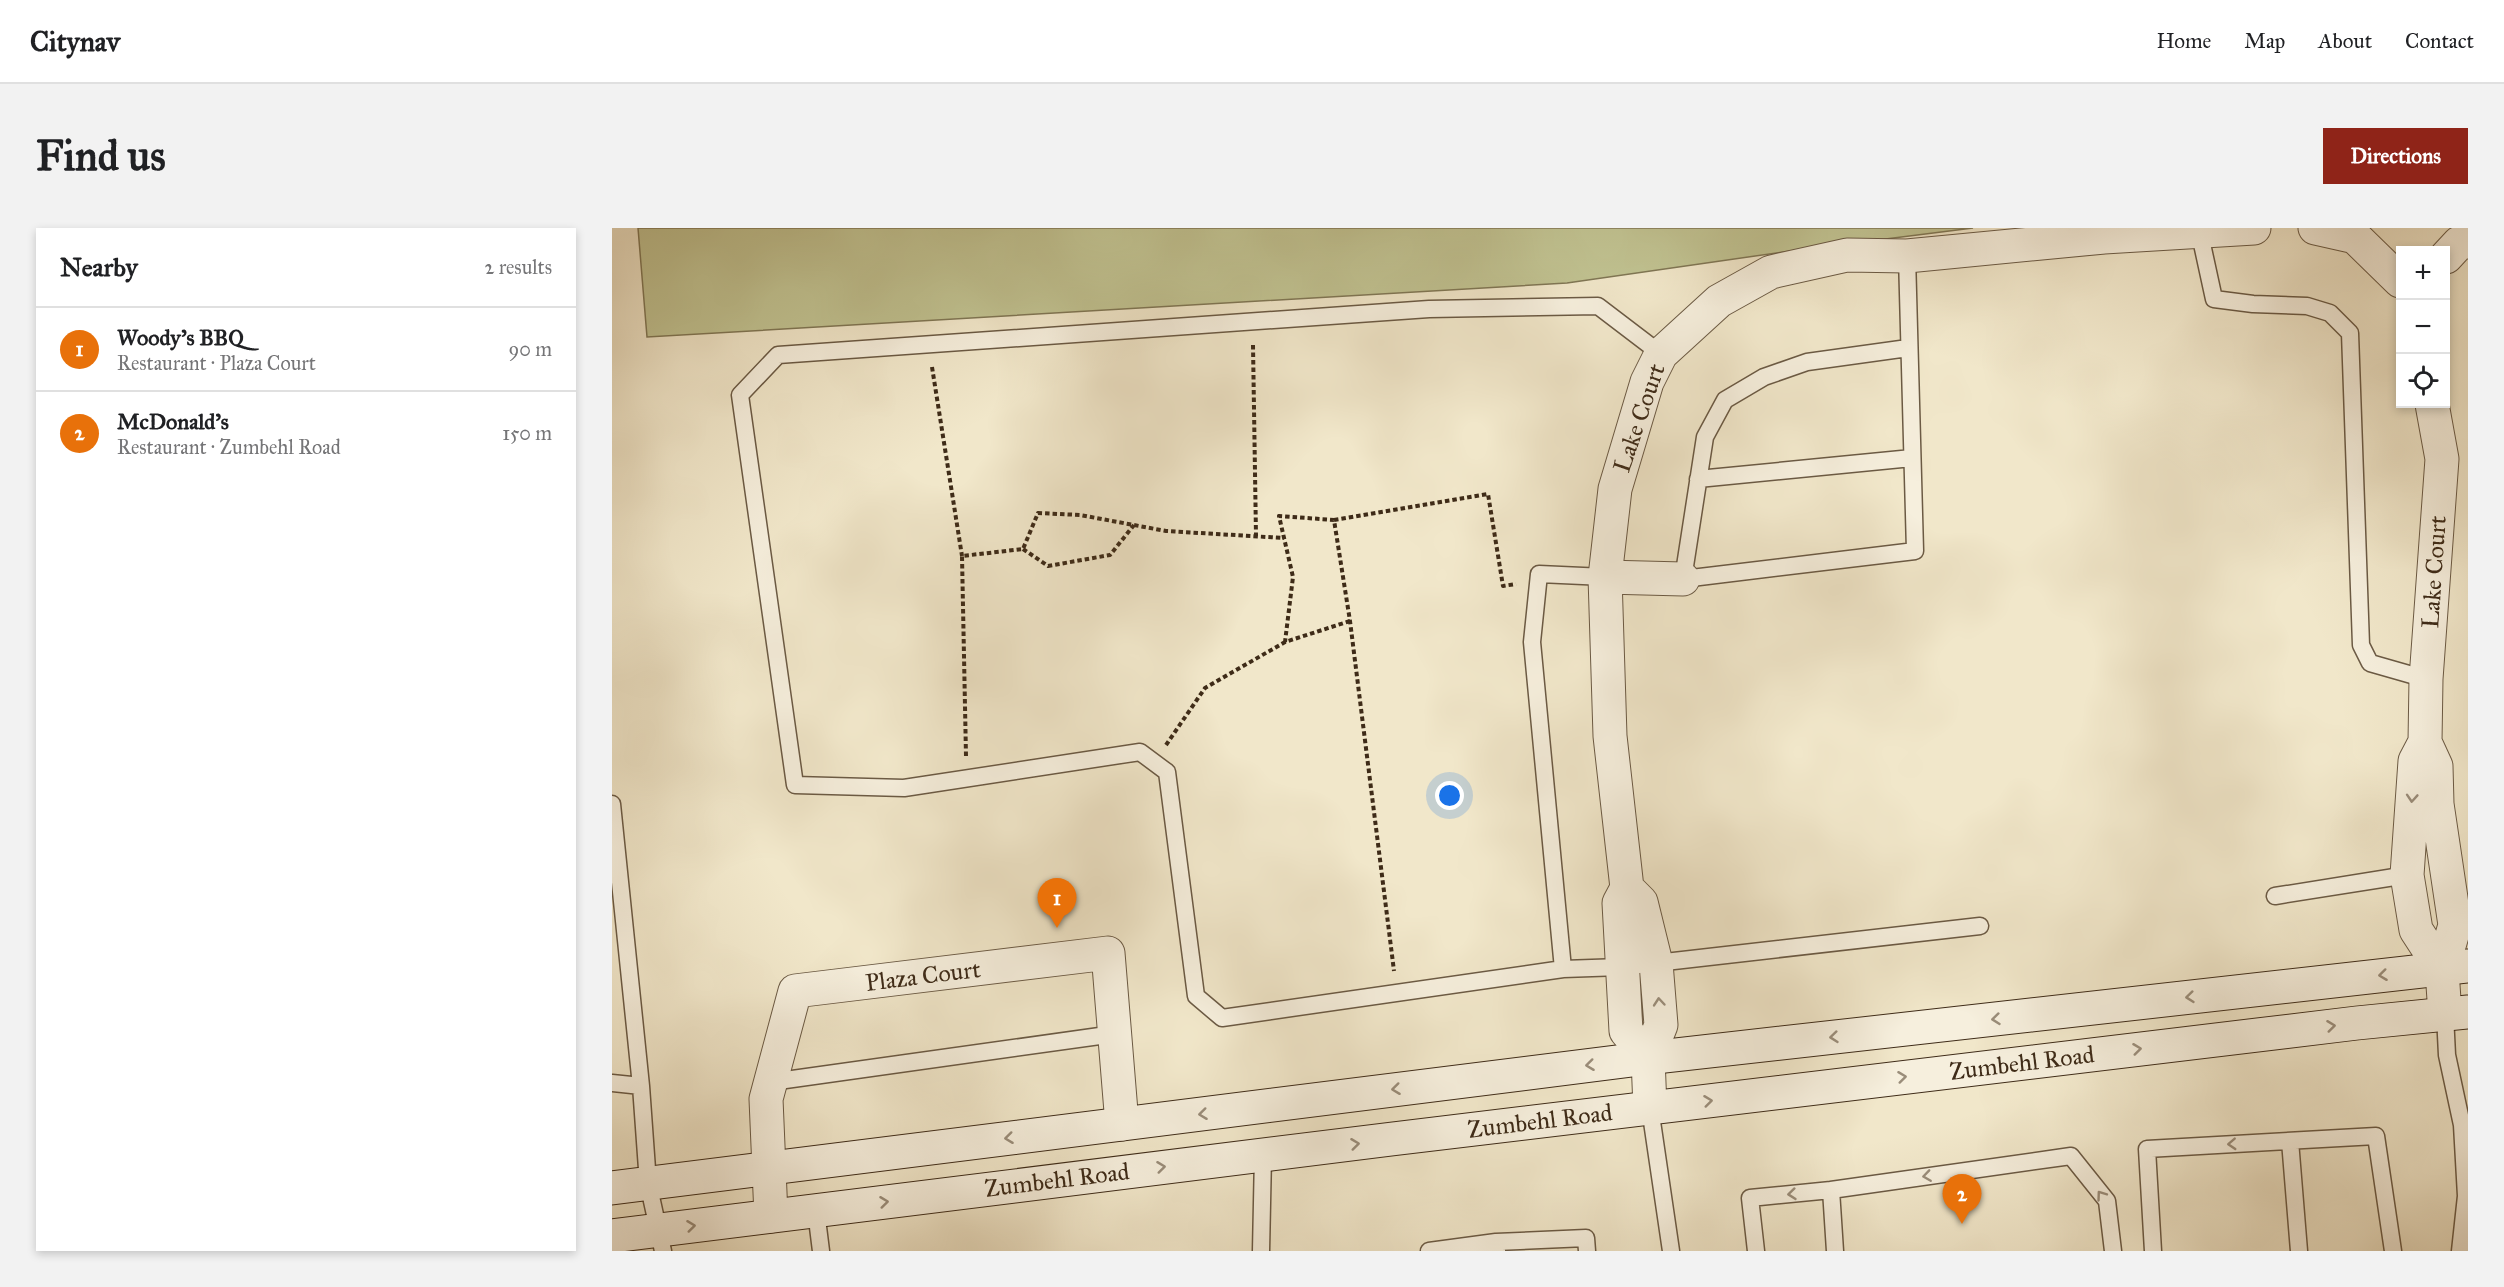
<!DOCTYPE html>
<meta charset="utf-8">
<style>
body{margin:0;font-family:"IM FELL Great Primer",serif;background:#f2f2f2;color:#202124}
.controls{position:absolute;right:18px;top:18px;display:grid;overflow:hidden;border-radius:0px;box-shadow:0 3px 9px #0003}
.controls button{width:54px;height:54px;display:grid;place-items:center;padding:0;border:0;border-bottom:2px solid #e0e0e0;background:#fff;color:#202124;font:30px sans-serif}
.you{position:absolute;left:838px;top:568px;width:21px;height:21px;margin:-15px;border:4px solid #fff;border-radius:50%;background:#1a73e8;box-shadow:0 0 0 9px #1a73e833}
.badge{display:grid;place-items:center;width:39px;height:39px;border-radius:50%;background:#8f2418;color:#fff;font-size:20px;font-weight:700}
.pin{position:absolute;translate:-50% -50px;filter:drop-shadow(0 2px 3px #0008)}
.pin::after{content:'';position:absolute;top:32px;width:21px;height:18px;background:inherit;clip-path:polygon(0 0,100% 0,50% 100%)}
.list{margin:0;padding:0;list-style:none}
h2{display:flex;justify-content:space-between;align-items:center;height:78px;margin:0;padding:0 24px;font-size:26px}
h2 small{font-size:20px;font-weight:400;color:#757577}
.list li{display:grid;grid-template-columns:39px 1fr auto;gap:18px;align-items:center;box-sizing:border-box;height:84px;padding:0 24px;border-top:2px solid #e0e0e0}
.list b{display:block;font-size:22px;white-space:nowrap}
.list p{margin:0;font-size:20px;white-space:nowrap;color:#757577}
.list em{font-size:20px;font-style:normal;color:#757577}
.icon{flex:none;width:33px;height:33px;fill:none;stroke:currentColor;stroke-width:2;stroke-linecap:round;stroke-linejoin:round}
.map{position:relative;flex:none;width:1856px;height:1023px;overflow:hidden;border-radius:0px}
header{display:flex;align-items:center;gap:36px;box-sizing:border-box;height:84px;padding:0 30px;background:#fff;border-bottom:2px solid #e0e0e0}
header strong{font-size:28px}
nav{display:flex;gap:33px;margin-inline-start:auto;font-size:21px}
.intro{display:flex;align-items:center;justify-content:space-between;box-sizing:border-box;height:144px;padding:0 36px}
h1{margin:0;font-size:42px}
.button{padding:15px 27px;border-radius:0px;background:#8f2418;color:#fff;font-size:21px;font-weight:700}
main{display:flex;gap:36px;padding:0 36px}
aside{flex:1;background:#fff;border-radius:0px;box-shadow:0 3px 9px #0003}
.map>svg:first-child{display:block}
.green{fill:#c1c392;stroke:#807755;stroke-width:1.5}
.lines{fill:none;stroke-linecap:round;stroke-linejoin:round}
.lane-casing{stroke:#6b5a44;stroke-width:19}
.street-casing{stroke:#6b5a44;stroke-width:35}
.secondary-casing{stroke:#3e2b18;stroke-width:35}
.path{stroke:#3e2b18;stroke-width:4;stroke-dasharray:4.5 3;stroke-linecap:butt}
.lane{stroke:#f6efdd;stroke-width:16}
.street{stroke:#f6efdd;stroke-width:33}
.secondary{stroke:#f6efdd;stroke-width:33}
.oneway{stroke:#9a8d7a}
.labels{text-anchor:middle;stroke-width:5;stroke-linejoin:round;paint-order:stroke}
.street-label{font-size:24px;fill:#3e2b18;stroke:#f6efdd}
</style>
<header>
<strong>Citynav</strong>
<nav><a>Home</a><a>Map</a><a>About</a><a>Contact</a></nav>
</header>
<div class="intro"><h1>Find us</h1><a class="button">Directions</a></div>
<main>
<aside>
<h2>Nearby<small>2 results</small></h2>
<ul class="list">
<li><span class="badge" style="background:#e8710a">1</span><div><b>Woody's BBQ</b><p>Restaurant · Plaza Court</p></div><em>90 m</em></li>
<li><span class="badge" style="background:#e8710a">2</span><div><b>McDonald's</b><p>Restaurant · Zumbehl Road</p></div><em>150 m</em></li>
</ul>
</aside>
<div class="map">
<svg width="1856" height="1023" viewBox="0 0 1856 1023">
<rect width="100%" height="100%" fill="#f1e7ca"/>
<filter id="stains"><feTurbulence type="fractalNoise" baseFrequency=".00333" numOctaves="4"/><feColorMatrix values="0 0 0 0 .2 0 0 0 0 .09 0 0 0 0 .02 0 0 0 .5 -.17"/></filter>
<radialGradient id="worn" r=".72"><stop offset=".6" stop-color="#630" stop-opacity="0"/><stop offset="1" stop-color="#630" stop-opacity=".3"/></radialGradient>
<!-- green -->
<path class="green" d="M26,0H1361L1178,23L955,55L35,109Z"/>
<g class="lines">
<defs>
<path id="lane" d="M1587,2L1602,71L1641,76L1695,78L1718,85L1738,105L1749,417L1758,435L1814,451
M1295,28L1303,323L1071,351L1093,209L1113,172L1152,149L1195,134L1296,120
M1049,126L986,78L817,81L166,127L128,167L183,557L292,560L528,524L555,544L584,768L610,790L951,741L1009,739L1368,698
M1086,251L1300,230
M0,576L29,858
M1663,668L1795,647
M951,741L920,414L927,346L993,349
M1833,787L1835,827L1850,897L1854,968L1848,1023
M159,854L502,806
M0,855L29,858L36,955L51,1023
M1038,880L1059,1023
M1678,913L1687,1023
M1219,962L1459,928L1495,973L1501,1023
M204,983L209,1023
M649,1023L651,927
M817,1023L884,1014
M885,1023L884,1014L974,1010L975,1023
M1144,1023L1138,970L1219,962L1223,1023
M1541,1023L1535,921L1764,908L1781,1023"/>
<path id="street" d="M1703,0L1743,9L1788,53
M1834,29L1847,15L1856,14
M1820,176L1830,231L1814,451L1813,514L1824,538L1825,576L1843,697L1830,742L1833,787
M993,349L1071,351
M1813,514L1803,533L1795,647L1804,702L1830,742
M1015,660L1029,674L1044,735L1049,797L1036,830L1038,880
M1036,830L1014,803L1007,675L1015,660L998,508L993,349L1003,261L1035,154L1049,126L1107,73L1159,44L1235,27L1295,28L1492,9L1642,0
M159,988L154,871L183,763L496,725L510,896"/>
<path id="secondary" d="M0,960L1036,830L1856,738
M0,1008L780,911L1745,795L1856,784"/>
</defs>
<!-- lane casing -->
<use href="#lane" class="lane-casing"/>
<!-- street casing -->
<use href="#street" class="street-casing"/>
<!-- secondary casing -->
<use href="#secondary" class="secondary-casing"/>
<!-- path -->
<path class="path" d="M641,117L644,308
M320,139L350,328
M722,292L876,266L891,358L904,356
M411,321L436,338L498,327L522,297
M738,393L673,414L681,349L667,288L722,292L738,393L782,743
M554,517L593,460L673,414
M354,528L350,328L411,321L426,285L468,287L554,303L672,310"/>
<!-- lane -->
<use href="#lane" class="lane"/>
<!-- street -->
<use href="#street" class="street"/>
<!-- secondary -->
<use href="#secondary" class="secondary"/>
</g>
<!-- one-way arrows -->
<defs><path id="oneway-chevron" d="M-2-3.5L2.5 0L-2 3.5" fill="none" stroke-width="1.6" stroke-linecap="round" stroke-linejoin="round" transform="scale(1.5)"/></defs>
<g class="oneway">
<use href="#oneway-chevron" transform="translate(1800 570) rotate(94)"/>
<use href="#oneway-chevron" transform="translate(1771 747) rotate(173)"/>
<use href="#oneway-chevron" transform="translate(1578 769) rotate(174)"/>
<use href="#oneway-chevron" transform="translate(1047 774) rotate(-95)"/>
<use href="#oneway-chevron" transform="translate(1384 791) rotate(174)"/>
<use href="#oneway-chevron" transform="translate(1719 798) rotate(-7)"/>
<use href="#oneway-chevron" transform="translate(1222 809) rotate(174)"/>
<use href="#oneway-chevron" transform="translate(1525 821) rotate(-7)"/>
<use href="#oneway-chevron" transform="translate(978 837) rotate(173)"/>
<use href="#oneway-chevron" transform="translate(1290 849) rotate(-7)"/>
<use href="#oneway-chevron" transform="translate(784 861) rotate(173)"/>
<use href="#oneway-chevron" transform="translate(1096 873) rotate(-7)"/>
<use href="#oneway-chevron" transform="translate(591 886) rotate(173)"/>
<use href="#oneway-chevron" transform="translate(397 910) rotate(173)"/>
<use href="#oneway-chevron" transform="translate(743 916) rotate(-7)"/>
<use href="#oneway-chevron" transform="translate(1620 916) rotate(177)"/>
<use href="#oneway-chevron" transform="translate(549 939) rotate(-7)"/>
<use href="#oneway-chevron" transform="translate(1315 948) rotate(172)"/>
<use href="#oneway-chevron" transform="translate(1180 966) rotate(174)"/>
<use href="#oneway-chevron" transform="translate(1489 967) rotate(-126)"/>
<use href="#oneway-chevron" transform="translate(272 974) rotate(-7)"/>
<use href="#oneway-chevron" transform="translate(79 998) rotate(-7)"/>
</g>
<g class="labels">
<!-- street labels -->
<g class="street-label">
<text transform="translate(1027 190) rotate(-71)" y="8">Lake Court</text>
<text transform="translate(1822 344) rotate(-86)" y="8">Lake Court</text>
<text transform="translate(311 748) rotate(-7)" y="8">Plaza Court</text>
<text transform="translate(1410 835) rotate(-7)" y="8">Zumbehl Road</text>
<text transform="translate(928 893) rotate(-7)" y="8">Zumbehl Road</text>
<text transform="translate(445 952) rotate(-7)" y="8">Zumbehl Road</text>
</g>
</g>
<rect width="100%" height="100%" filter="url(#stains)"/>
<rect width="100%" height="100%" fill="url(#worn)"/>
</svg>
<div class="controls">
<button>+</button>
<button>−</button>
<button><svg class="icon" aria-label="locate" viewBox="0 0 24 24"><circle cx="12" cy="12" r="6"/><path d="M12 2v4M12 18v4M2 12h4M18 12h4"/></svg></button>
</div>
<div class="you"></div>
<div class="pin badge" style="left:445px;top:700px;background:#e8710a">1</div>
<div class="pin badge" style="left:1350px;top:996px;background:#e8710a">2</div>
</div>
</main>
